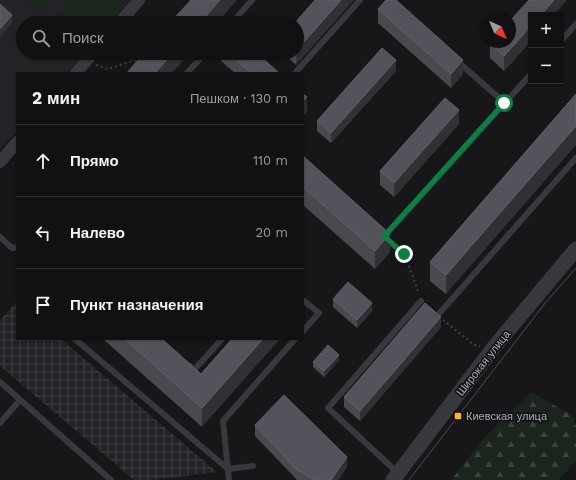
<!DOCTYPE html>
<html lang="ru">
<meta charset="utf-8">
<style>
body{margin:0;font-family:"Work Sans",sans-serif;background:#1e1f22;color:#f1f3f6}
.controls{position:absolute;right:12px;top:12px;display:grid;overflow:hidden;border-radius:0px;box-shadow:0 1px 3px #0004}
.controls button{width:36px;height:36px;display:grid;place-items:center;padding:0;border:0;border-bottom:1px solid #303134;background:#111114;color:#f1f3f6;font:20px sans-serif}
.compass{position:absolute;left:480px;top:12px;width:36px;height:36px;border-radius:50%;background:#111114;box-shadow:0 1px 3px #0004;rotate:136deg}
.stop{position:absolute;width:12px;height:12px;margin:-9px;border:3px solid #0b8043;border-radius:50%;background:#fff}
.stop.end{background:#0b8043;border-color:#fff;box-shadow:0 1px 4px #0008}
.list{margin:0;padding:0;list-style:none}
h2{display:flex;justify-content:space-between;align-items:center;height:52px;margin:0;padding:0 16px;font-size:17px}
h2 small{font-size:13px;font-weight:400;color:#9c9da0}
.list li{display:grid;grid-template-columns:26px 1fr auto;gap:12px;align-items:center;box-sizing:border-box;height:72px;padding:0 16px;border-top:1px solid #303134}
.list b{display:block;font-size:15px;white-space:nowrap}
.list em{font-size:13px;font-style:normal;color:#9c9da0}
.icon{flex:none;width:22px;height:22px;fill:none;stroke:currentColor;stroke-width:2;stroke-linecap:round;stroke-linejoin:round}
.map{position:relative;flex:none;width:576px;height:480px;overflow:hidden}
.search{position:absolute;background:#111114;box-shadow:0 1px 3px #0004;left:16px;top:16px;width:288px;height:44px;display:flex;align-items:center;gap:10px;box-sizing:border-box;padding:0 14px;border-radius:22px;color:#9c9da0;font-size:15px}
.panel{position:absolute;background:#111114;box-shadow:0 1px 3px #0004;left:16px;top:72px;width:288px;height:268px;border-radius:0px}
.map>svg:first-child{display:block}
.built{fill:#232327}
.industrial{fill:url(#industrial-grid)}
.forest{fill:url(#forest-firs)}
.green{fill:#1c251d}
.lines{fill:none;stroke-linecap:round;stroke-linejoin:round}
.path{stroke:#3e4046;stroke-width:2;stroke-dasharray:2 3;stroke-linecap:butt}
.service{stroke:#38393f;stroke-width:6}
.minor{stroke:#38393f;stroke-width:12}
.tertiary{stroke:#38393f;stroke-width:15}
.tram{stroke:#4a4d54;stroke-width:1}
.wall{fill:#484a4f}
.shaded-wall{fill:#303135}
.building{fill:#53545b;stroke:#60626a}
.route{stroke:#0b8043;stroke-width:5}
.poi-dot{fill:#ffb12a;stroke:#121215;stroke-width:1.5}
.labels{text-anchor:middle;stroke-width:3.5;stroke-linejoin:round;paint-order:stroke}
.street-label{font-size:11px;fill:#a8aebb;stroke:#121215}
.poi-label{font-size:11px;fill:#a8aebb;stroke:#121215;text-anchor:start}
</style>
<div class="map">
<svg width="576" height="480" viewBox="0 0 576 480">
<defs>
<pattern id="industrial-grid" width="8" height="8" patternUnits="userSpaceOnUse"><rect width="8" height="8" fill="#232327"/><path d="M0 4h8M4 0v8" fill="none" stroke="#404044"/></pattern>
<pattern id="forest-firs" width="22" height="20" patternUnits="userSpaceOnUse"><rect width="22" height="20" fill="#1c251d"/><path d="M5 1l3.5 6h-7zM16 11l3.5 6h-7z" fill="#3a423c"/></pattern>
</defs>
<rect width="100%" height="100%" fill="#17171a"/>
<!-- built -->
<path class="built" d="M0,0H130L110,23H23V53H84L67,73H17V131L0,150Z"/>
<!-- industrial -->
<path class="industrial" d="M17,302V339H61L217,472L153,480H134L0,366V320Z"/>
<!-- forest -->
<path class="forest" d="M531,392L572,415L576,427V461L558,480H451L484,438Z"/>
<!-- green -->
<path class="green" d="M22,0H52L39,15Z
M68,0H125L123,6L108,23H49Z"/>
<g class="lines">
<!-- path -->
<path class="path" d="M96,65L108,69L142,58
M407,261L419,294
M443,320L474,345L480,346"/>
<!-- service -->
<path class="service" d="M232,23L252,0
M561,41L576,24
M458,62L505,103
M187,73L205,53
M295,73L360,0
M0,237L12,248L17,247
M384,237L531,74
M384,237L404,254
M303,300L319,313L303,331
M438,315L576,158
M75,339L228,469L253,466
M190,366L194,370L222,339
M0,382L111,480
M0,423L20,400
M398,473L328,408L421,301
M229,480L223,421L295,339"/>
<!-- minor -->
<path class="minor" d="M119,23L139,0
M76,73L93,53
M0,162L17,142"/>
<!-- tertiary -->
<path class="tertiary" d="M393,480L494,347L576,249"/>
<!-- tram -->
<path class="tram" d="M409,480L546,302L576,268"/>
</g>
<!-- wall -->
<path class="wall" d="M315,0L296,65L283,53H297Z
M378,9L463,74L451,88L378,23Z
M531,15V41L504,71L490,58V44Z
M221,53H257L279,73H235L221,61Z
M396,71L331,143L317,131V121Z
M576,94L446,294L430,281V262Z
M459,124L394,197L380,185V171Z
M303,156L390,252L375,269L303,205Z
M17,206V227L16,226V207Z
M333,299L372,311L357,328L333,307Z
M441,327L360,421L344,407V397Z
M103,339H162L201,374L232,339L202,427Z
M339,360L324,377L313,367V362Z
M255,425L347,467L338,480H297L255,436Z"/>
<!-- shaded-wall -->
<path class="shaded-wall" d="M220,0H237L217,23H200Z
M341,0H354L296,65L297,50Z
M554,0H567L554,15H541Z
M12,15V23L0,37V29Z
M531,26V41L504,71V56Z
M173,53H190L172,73H155Z
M396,60V71L331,143V133Z
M463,60V74L451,88V74Z
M307,97V112L303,116V101Z
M459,110V124L394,197V183Z
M576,126V145L446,294V275Z
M390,234V252L375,269V251Z
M372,303V311L357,328V320Z
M441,317V327L360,421V411Z
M263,339H280L202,427V408Z
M339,355V360L324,377V371Z
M347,457V467L338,480H331Z"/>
<!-- building -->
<path class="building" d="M191,0H220L200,23H170Z
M315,0H341L297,50V23H295Z
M386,0H396L463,60L451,74L378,9Z
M529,0H554L541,15H531V26L504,56L490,44L491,42H510V21Z
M0,4L12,15L0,29Z
M382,48L396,60L331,133L317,121Z
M144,53H173L155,73H127Z
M229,53H257L279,73H251Z
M303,94L307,97L303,101Z
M576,94V126L446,275L430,262Z
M445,98L459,110L394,183L380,171Z
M303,156L390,234L375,251L303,187Z
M348,282L372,303L357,320L333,299Z
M425,303L441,317L360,411L344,397Z
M125,339H162L201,374L232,339H263L202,408Z
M328,345L339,355L324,371L313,362Z
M284,395L347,457L331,480H315L297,470L255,425Z"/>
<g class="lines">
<!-- route -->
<path class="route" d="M404,254L384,236L504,103"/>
</g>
<!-- markers -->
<rect class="poi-dot" x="454" y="412" width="8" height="8" rx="2"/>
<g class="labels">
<!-- street labels -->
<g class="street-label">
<text transform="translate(483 363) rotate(-52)" y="4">Широкая улица</text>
</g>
<!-- poi labels -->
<g class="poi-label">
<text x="466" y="420">Киевская улица</text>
</g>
</g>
</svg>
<div class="controls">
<button>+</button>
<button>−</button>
</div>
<svg class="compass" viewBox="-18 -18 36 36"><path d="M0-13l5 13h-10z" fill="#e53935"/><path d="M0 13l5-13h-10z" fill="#9c9da0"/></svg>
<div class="stop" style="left:504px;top:103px"></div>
<div class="stop end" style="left:404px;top:254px"></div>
<div class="search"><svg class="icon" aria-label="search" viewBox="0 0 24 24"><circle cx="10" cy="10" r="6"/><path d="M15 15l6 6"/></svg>Поиск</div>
<section class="panel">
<h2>2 мин<small>Пешком · 130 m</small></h2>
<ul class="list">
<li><svg class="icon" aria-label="ahead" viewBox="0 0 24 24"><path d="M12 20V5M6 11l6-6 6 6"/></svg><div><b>Прямо</b></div><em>110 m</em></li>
<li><svg class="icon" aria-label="left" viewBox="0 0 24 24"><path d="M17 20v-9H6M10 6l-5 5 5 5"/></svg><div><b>Налево</b></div><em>20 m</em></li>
<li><svg class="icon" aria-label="arrive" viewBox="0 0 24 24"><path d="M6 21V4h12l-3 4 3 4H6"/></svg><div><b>Пункт назначения</b></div></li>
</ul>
</section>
</div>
